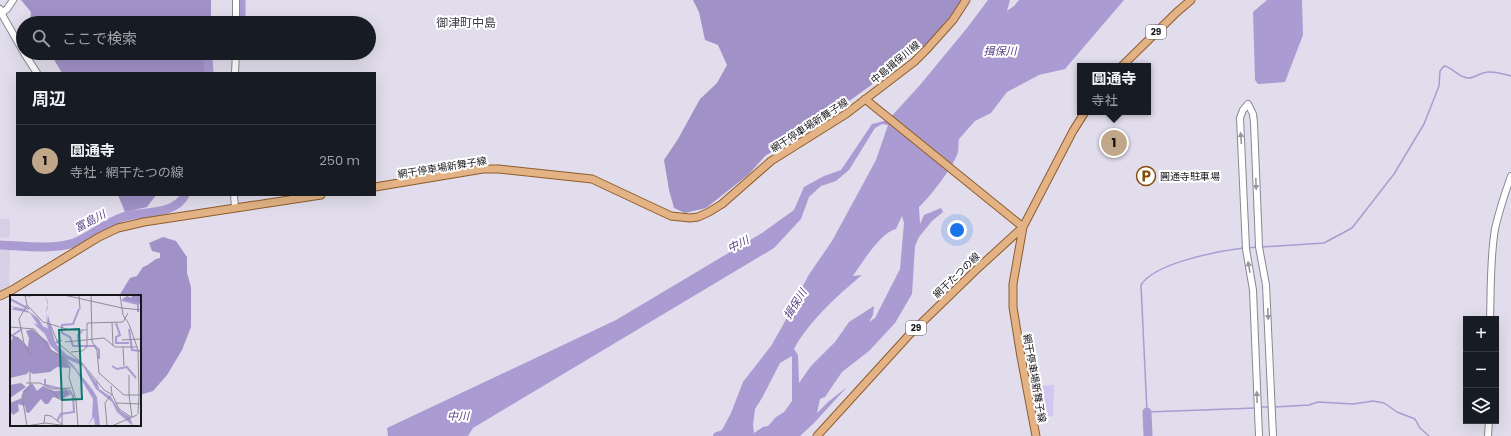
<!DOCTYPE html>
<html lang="ja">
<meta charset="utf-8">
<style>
body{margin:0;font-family:Poppins,"Noto Sans JP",sans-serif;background:#20242c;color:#f1f3f6}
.controls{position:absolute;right:12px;bottom:12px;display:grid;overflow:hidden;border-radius:0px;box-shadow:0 4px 16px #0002}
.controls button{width:36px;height:36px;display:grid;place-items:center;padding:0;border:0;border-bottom:1px solid #363941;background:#171b24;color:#f1f3f6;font:20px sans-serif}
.you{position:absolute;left:957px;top:230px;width:14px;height:14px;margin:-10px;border:3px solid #fff;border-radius:50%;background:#1a73e8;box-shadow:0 0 0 6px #1a73e833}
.badge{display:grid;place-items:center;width:26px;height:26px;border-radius:50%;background:#c1a78a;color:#111;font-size:13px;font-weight:700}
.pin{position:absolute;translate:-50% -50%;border:2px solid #fff;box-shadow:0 1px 4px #0006}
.popup{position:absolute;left:1077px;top:63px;width:74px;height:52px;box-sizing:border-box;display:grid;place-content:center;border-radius:0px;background:#171b24;filter:drop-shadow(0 1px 3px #0005);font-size:13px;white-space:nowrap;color:#9ea1a6}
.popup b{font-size:15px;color:#f1f3f6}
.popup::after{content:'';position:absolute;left:50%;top:100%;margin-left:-8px;border:8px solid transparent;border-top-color:#171b24}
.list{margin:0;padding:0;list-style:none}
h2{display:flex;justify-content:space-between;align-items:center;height:52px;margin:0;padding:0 16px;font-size:17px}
h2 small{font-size:13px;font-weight:400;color:#9ea1a6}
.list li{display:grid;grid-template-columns:26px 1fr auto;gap:12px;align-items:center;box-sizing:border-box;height:72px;padding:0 16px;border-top:1px solid #363941}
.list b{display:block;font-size:15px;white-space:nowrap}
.list p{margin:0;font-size:13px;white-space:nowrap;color:#9ea1a6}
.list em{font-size:13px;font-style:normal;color:#9ea1a6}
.icon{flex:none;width:22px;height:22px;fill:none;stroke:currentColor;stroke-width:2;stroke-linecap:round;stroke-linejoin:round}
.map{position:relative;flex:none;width:1511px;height:436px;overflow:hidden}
.search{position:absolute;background:#171b24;box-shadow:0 4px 16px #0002;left:16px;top:16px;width:360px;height:44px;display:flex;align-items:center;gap:10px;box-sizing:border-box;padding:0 14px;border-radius:22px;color:#9ea1a6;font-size:15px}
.panel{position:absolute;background:#171b24;box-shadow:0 4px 16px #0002;left:16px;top:72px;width:360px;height:124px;border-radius:0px}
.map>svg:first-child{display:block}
.built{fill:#d5d0e6}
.green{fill:#d2c7f0}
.forest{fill:#a092c7}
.water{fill:#aa9cd2;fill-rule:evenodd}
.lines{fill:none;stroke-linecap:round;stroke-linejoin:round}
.stream{stroke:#aa9cd2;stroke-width:1.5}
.river{stroke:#aa9cd2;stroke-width:9}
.minor-casing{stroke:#8a8795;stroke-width:8}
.major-casing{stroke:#8f5b2b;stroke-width:9}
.minor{stroke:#fff;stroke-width:6}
.major{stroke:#e3b385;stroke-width:7}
.oneway{fill:#979698}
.labels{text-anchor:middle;stroke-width:4;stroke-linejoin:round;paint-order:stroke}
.shield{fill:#fff;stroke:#5d5c5f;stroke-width:1}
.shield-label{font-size:9px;font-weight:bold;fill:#17161b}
.street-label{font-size:10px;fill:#17161b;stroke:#fff}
.poi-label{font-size:10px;fill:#17161b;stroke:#fff;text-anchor:start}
.water-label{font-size:11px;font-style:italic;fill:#584386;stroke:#fff}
.quarter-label{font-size:12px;fill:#403d49;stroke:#fff}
.inset-river{fill:none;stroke:#aa9cd2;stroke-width:2}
.inset-road{fill:none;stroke:#908d98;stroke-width:1}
.view{fill:#0f766e;fill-opacity:0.15;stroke:#0f766e;stroke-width:2}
.inset-edge{fill:none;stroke:#17161b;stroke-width:2}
</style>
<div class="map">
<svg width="1511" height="436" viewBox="0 0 1511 436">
<rect width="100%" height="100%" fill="#e1ddec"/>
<!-- built -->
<path class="built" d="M0,219H10V237L0,238Z
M0,250H10L9,286L0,291Z"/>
<!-- green -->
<path class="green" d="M1054,385L1053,416L1036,417L1030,386Z"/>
<!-- forest -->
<path class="forest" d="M21,0H211V23H31L30,21L31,12Z
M693,0H961L958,7L928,43L899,65L823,120L765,156L749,174L706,208L685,213L674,208L669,190L664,160L678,139L700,99L717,83L727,65L718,45L705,40L699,12Z
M50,53H208L205,63V73H62Z
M118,195H156L147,207L125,212Z
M163,237L176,241L187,257V273L191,287V327L182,350L167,375L153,391L140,395V296H119L130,278L137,276L143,267C150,265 153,259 160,258V253L152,251L149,243Z"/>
<!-- water -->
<path class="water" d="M988,0H1010L1007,11L1014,6L1019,0H1124L1065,69L1039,75L1007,92L991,113L975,121L959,139C958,143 959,148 958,152C954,166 930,197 919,207L920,224L924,215L941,208L943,212L932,221L919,237L915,246L912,294L895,323L869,351L842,372L825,397L820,399L817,413L828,402L847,387L814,423L800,436H713L714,433L722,430L731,413L743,382L771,346L783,325L808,276L832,241L876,160L888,125L882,124L875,128L849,170L836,181L821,186L809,197L801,219L774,248L473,428L468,436H388L387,428L616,320L762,233L794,210L804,187L824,176L841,170L872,124L888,120L920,85L967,28ZM902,216L904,223L900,269L875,318L869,322L873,315L874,306L849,322L835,342L811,366L799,383L798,355L794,349C810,320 837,296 862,275L853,276C862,263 881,232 896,229ZM792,356V401L784,412L776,417L768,426L763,427L754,433L753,425L755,409L762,398L780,363Z
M1267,0H1302L1303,35L1285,82L1260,84H1258L1255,80L1253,12Z"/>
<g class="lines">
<!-- stream -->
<path class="stream" d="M1261,247L1324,243L1352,228L1394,174L1424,124L1439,86L1440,71L1444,66C1453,67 1458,78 1469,78C1473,78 1479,74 1483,73C1492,70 1502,74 1511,76
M1243,248C1219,251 1154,263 1141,285L1147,412L1256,408
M1247,248L1257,247
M1260,407H1270
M1274,407L1309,405L1318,402L1353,404L1373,401L1384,403L1397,412L1415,419L1420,428L1429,436"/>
<!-- river -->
<path class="river" d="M241,23V0
M209,73L208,59L209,53
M0,245C23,246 51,250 74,243C90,237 105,223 123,217C143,211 174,216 185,195
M1147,412L1148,436"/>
<defs>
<path id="minor" d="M0,9L4,18L23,51
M0,14L7,9L13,0
M236,23V0
M24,53L37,73
M235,73L236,53
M234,195L235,208
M1490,319C1491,289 1490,259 1495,229C1499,211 1505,193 1511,176
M1259,436L1253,290L1246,249L1240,118L1243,110L1248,104L1253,114L1254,123L1258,221L1259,247L1266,285L1273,436
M1488,436L1489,421"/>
<path id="major" d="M1122,66L1177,12L1191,0
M865,99L1023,227
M375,187L483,169H499L592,179L671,216L690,218L698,217L709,212L722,204L771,161L846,114L914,62L927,49L953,20L966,0
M1023,227L1013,284V307L1021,357L1036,436
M0,296L12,290L99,237L118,228L144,222L321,195
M817,436L910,334L976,270L1023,227L1073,131L1085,112"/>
</defs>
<!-- minor casing -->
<use href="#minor" class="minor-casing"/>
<!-- major casing -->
<use href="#major" class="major-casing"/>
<!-- minor -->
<use href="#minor" class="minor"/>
<!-- major -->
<use href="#major" class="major"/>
</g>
<!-- one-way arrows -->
<defs><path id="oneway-solid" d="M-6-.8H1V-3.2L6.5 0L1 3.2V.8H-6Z"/></defs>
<g class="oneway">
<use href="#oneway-solid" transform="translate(1241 138) rotate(-94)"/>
<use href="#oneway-solid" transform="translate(1256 184) rotate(88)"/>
<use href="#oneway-solid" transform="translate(1249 267) rotate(-100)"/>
<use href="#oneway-solid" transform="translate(1268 314) rotate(87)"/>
<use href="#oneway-solid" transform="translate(1257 397) rotate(-92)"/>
</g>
<!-- icons -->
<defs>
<symbol id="parking-ring" viewBox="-11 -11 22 22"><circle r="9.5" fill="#fff" stroke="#864a06" stroke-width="1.5"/><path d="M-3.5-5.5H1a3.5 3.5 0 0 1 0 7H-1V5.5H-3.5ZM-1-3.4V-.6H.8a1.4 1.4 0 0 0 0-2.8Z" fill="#864a06"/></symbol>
</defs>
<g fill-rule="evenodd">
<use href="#parking-ring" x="1135" y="165" width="22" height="22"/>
</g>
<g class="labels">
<!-- shield labels -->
<g class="shield">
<rect x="1146" y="25" width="20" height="14" rx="3"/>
<rect x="906" y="321" width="20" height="14" rx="3"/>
</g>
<g class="shield-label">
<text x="1156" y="35">29</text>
<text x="916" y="331">29</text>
</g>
<!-- street labels -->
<g class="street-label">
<text transform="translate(895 62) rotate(-40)" y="4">中島揖保川線</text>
<text transform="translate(809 125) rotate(-33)" y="4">網干停車場新舞子線</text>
<text transform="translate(442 167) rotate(-9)" y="4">網干停車場新舞子線</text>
<text transform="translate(956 275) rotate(-44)" y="4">網干たつの線</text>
<text transform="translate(1035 378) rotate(80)" y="4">網干停車場新舞子線</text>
</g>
<!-- poi labels -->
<g class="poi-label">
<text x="1160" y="180">圓通寺駐車場</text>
</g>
<!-- water labels -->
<g class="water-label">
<text x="1000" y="55">揖保川</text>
<text transform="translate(90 221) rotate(-28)" y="4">富島川</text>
<text transform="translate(738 244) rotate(-26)" y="4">中川</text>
<text transform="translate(795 304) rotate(-58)" y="4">揖保川</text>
<text x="458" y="420">中川</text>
</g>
<!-- quarter labels -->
<g class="quarter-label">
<text x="466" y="27">御津町中島</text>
</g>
</g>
<!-- overview -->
<g transform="translate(10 295)">
<rect width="131" height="131" fill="#e1ddec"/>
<path d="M121,0H131V9L122,8L112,4L117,1L122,3ZM22,34L38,47L41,55L51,60L60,73L47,72L40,77L23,79L19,76L17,79L0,83V49L3,41L8,42L18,52L19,43L16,36ZM11,88L16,92L0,103V90ZM22,88L27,96L33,91L44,96L56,95L61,99L52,104L43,102L38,109H35L31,104L19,118L16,117L15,111L8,109L9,116L3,120L0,116V108L12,103L13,96Z" fill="#a092c7"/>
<path d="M35,0L38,7V12L36,17L37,29L38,20L45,47L49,45H53L46,49L57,60L70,66L86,87L90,78L89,64L90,78L87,86L89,94L101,102L110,116L120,122L123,131L107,117L102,107L86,94L73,71L57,64L62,69L82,94L87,102L90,131H85L84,122L77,131L82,123L83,104L66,76L40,50L35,39L23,28L28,30L20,18L0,14L5,13L0,11L15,14L28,23L34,33V31L38,34L36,24V15L38,10Z" fill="#aa9cd2"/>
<path class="inset-river" d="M0,4L19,14M112,5L128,9V17M69,14L63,29L52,30V38L60,42L63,51H69L68,40L72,36M106,28L110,40L106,42V48H119M119,34L122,55L131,56M0,42L12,34M69,51H85L89,55V64M102,71L107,74L117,72L126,83M35,84V90L60,96L63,101L64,117L51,119L47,126"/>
<path class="inset-road" d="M2,0L21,1M15,0L17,10L33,27L40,29L48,48L72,68L94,95L101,99M54,0L112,13M69,0L70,14M81,0L82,46L87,56L89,78L114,100H119V80M110,0L113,20L119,29L128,55L129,100H119L122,122M17,10L9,24L14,48L21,61M112,13L131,15M102,27L103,51M40,29L60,35H76M0,32L24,34L42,56L53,62L60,72L59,82L66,105L68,131M0,39L13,47M112,45L131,44M55,47L94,43L105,52H127M113,52L114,71M61,57L72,56L77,52V28L113,27L118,18M16,88H30L42,94L61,93M40,95L46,99L47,103L52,105V129M102,99L109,114L121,122M106,108L131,109M128,119L129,100H131M34,128L35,120L41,121L53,130M16,131L35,128L58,131M17,131L12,101L20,90V76M97,131L95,108L102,99L101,91M102,131L127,120"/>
<path class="view" d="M69,34L72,104L52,105L49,35Z"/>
<rect width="131" height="131" class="inset-edge"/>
</g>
</svg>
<div class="controls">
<button>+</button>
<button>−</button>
<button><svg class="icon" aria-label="layers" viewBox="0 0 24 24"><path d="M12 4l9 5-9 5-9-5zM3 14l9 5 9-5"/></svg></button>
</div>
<div class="you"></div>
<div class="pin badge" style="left:1114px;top:143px">1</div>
<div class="popup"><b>圓通寺</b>寺社</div>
<div class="search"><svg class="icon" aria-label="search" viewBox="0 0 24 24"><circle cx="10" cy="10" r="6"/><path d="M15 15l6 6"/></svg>ここで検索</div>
<section class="panel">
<h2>周辺<small></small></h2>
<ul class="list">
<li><span class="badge">1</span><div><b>圓通寺</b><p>寺社 · 網干たつの線</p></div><em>250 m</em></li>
</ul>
</section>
</div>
